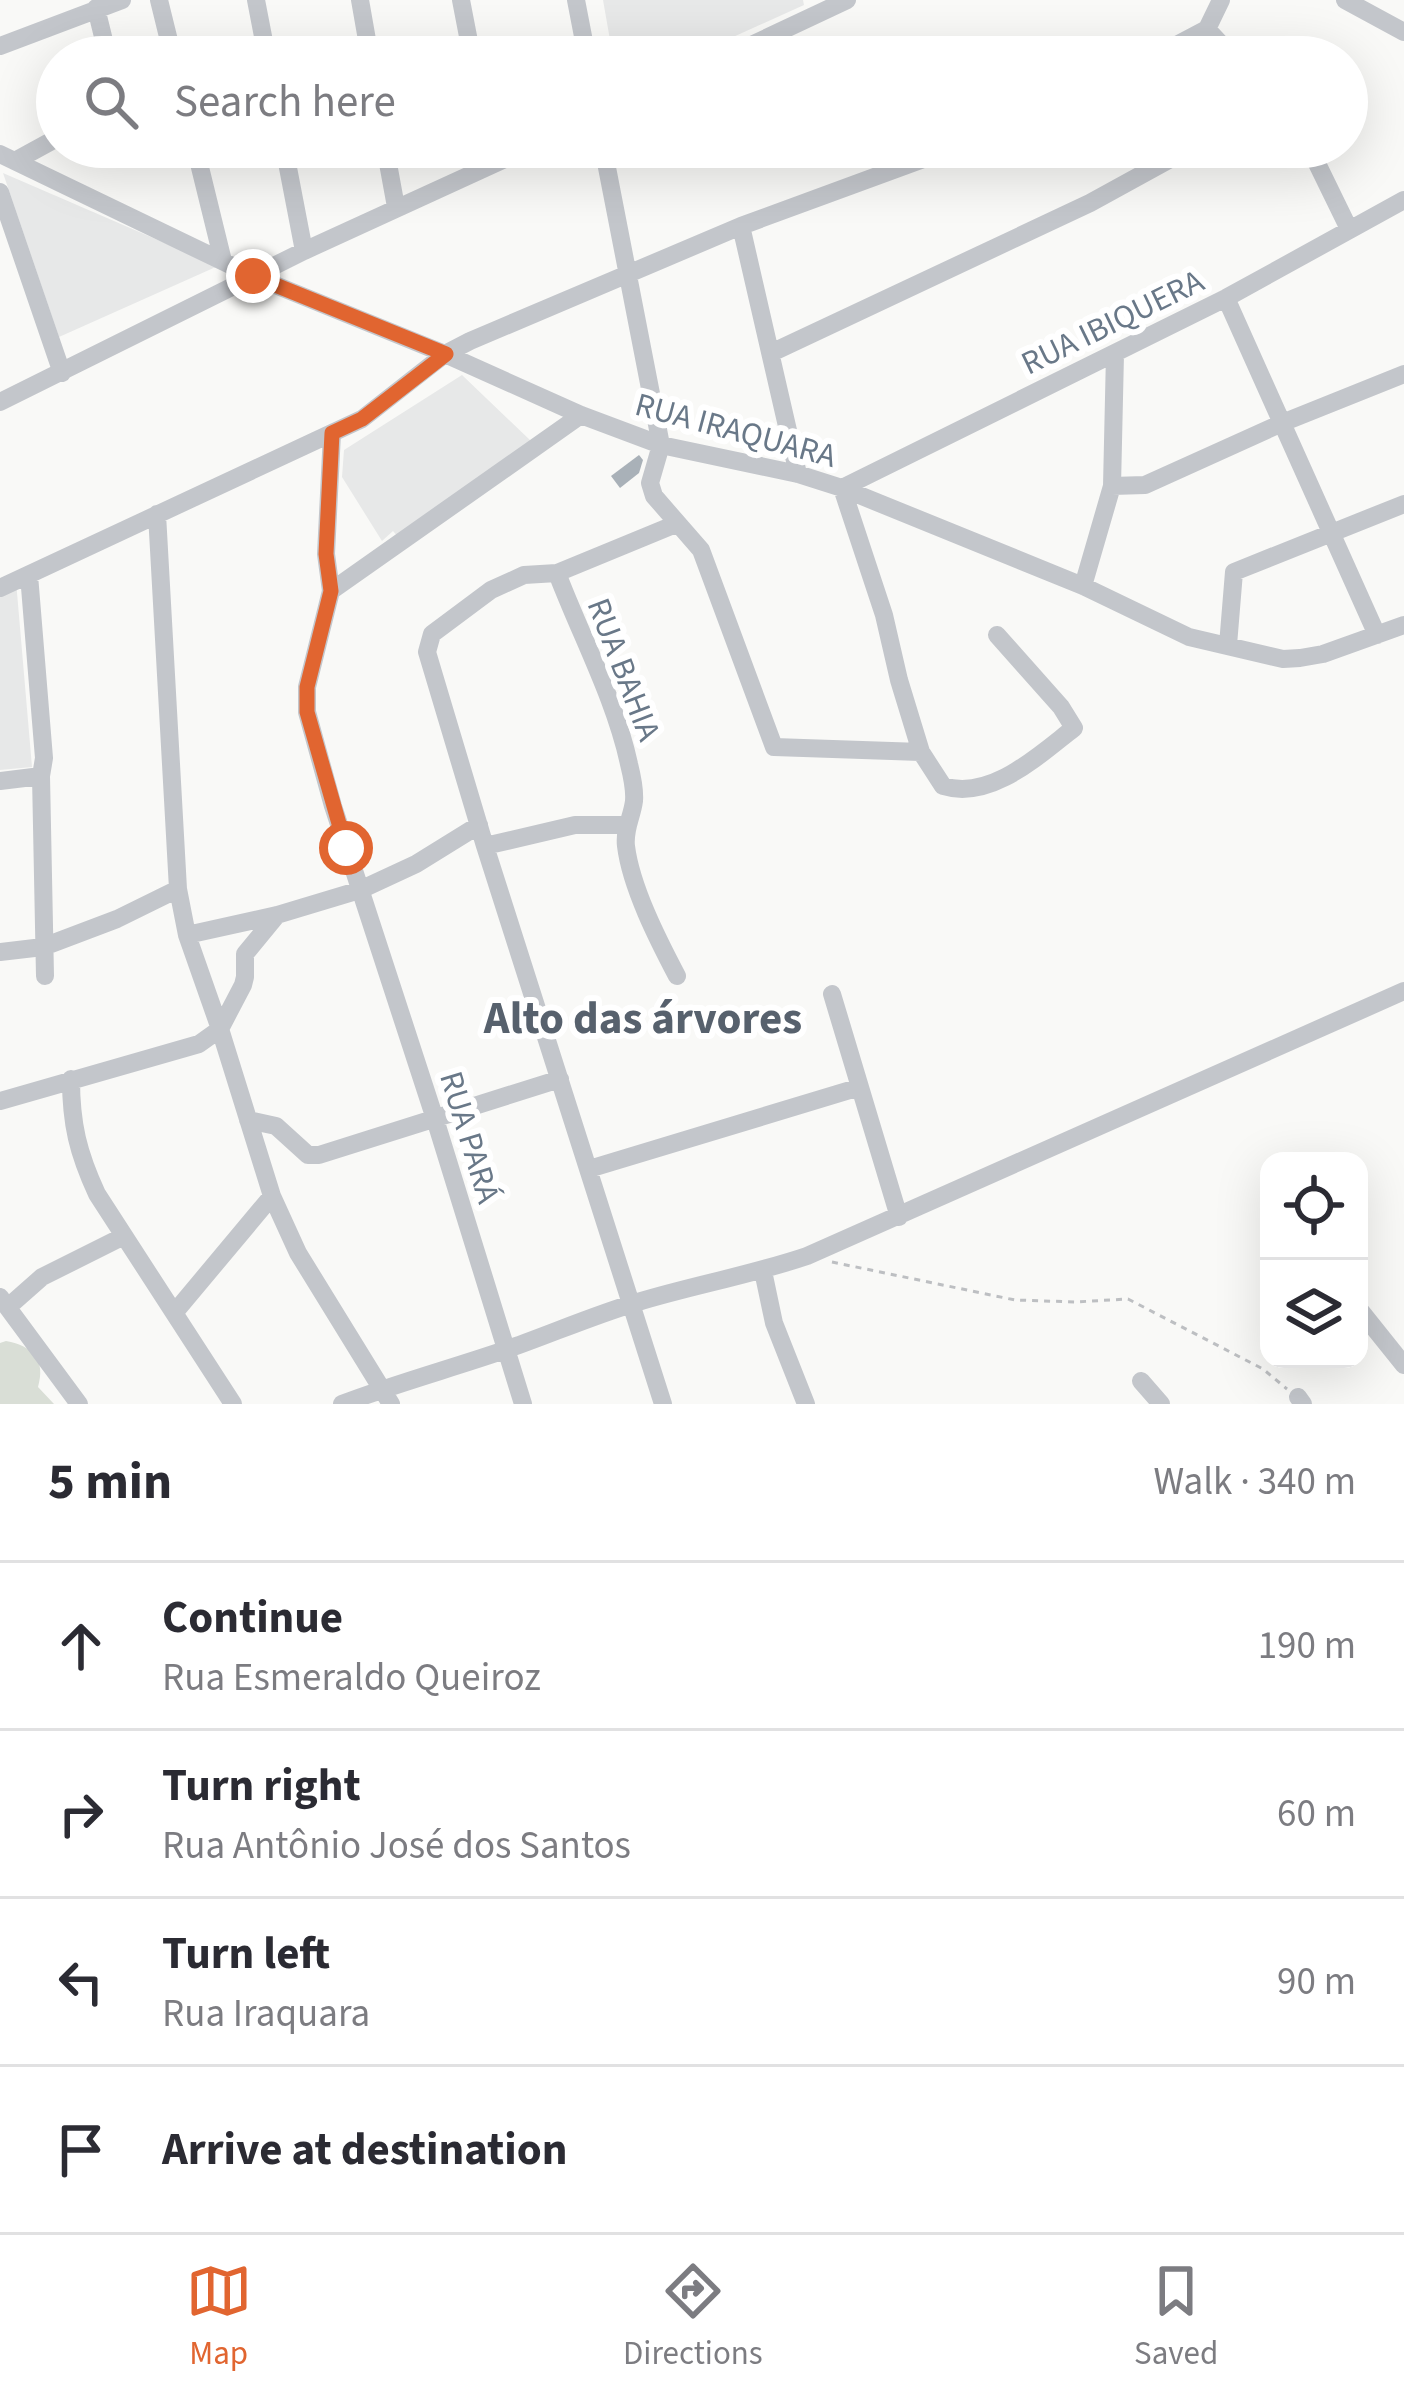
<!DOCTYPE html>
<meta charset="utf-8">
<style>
body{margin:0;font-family:"Source Sans 3",sans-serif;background:#f7f7f7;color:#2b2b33}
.controls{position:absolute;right:36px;bottom:36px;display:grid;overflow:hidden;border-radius:24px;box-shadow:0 12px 48px #0002}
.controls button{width:108px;height:108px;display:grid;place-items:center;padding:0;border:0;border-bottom:3px solid #e1e1e2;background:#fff;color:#2b2b33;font:60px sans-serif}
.stop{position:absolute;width:36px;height:36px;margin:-27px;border:9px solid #e16530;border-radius:50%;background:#fff}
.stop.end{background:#e16530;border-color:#fff;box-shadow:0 3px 12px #0008}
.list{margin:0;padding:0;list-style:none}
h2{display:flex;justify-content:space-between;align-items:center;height:156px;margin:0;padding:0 48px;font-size:51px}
h2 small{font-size:39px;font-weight:400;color:#7c7c81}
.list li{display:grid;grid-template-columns:78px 1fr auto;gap:36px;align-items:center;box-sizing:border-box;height:168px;padding:0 48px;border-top:3px solid #e1e1e2}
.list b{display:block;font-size:45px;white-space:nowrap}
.list p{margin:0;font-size:39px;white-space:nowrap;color:#7c7c81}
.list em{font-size:39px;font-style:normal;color:#7c7c81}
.icon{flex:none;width:66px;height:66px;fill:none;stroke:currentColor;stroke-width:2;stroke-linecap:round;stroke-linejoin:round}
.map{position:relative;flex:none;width:1404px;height:1404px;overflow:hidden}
.search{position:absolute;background:#fff;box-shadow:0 12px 48px #0002;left:36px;right:36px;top:36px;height:132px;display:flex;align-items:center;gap:30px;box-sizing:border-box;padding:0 42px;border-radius:66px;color:#7c7c81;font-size:45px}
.sheet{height:828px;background:#fff}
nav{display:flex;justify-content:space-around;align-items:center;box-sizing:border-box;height:168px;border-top:3px solid #e1e1e2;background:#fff;font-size:33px;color:#7c7c81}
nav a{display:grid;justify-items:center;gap:6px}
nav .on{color:#e16530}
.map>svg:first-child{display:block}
.built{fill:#e7e8e8}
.green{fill:#d9ded6}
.building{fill:#a9b1b8}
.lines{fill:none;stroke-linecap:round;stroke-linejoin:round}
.path{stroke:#bdbfc2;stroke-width:3;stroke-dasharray:6 6;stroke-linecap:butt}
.minor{stroke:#c3c6cb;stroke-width:18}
.route{stroke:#e16530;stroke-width:15}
.labels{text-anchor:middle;stroke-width:12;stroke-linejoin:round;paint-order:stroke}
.street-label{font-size:33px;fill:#697888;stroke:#fff}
.district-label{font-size:45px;font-weight:bold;fill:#57616d;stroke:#fff}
</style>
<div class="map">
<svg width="1404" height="1404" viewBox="0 0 1404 1404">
<rect width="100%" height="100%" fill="#f9f9f7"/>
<!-- built -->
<path class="built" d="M603,0H803L804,5L689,57H613Z
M3,173L218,266L59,337Z
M462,375L531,441L398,537L393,531L382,541L342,477L344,450Z
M16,581L32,767L0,770V589Z"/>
<!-- green -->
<path class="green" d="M6,1341C33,1346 46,1360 38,1387L54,1404H0V1343Z"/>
<!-- building -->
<path class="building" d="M639,455L643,460L639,473L620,488L611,476Z"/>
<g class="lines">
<!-- path -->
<path class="path" d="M832,1262L1015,1300L1075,1302L1128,1299L1263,1369L1287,1389"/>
<!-- minor -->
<path class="minor" d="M159,0L173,57
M256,0L267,57
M360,0L370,57
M461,0L472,57
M576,0L587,57
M1345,0L1404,32
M96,8L108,57
M1207,29L1233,57
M0,46L122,0
M726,57L847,0
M1154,57L1207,29L1221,0
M195,147L223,261
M284,147L304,251
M385,147L396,207
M603,147L661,445L650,483L654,496L701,550L774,747L921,752
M1309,147L1349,229
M0,154L253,276L445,354L581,415L661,445L798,474L842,488L1083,586L1189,637L1283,659L1300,658L1323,654L1404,625
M15,161L57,138
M0,192L62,373
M741,226L798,474
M1226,298L1377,635
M771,353L1090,203L1192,147
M0,402L304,251L531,147
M332,433L326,554L331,591L307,687V712L333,806L435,1119L523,1404
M1112,486L1145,485L1282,423L1404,374
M157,514L178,889L187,935L220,1029L272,1196L298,1253L391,1404
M676,524L557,573C581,636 615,699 629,764C632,776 635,789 634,801C632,817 624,829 626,846C631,887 658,940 677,976
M557,573L524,575L491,590L432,634L427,652L485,846L663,1404
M29,575L44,758L41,776L45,976
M1083,586L1112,486L1115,354
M0,588L362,419L445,354L470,341L741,226L956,147
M331,591L581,415
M997,635L1061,707L1074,728C1039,755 991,801 943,786L921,752L899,680L884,615L842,488L1226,298L1404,200
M1228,645L1234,572L1404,504
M0,781L41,776
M485,846L575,825H626
M187,935L277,915L360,890L416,864L479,825
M0,952L43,947L117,919L178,889
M832,994L899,1217
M71,1079C71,1124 78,1153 97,1194L233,1404
M0,1101L199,1044L220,1029L243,985L245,977V954L277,915
M248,1120L276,1126L308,1155H319L560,1079
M589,1169L860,1087
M763,1271L774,1323L806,1404
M0,1297L79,1404
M8,1307L42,1277L124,1236
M1359,1309L1404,1365
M175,1312L272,1196
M1141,1381L1161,1404
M1298,1397L1303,1404
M342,1404C397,1383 453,1368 508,1349C551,1334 594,1315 638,1302C694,1285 751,1275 807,1256L1404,991"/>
</g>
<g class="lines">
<!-- route -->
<path class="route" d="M253,276L446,354L362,419L332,433L326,554L331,591L307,687V712L346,848"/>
</g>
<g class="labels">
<!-- street labels -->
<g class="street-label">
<text transform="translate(1112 321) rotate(-26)" y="12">RUA IBIQUERA</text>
<text transform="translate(736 429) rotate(15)" y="12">RUA IRAQUARA</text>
<text transform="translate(625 669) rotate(69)" y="12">RUA BAHIA</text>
<text transform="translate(471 1137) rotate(73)" y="12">RUA PARÁ</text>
</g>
<!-- district labels -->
<g class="district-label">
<text x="643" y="1033">Alto das árvores</text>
</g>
</g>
</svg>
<div class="controls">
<button><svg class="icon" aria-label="locate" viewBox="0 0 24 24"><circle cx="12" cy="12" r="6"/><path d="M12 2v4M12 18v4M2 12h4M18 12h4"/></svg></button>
<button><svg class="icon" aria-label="layers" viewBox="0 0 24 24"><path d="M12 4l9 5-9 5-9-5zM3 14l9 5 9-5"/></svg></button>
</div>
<div class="stop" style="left:346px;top:848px"></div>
<div class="stop end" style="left:253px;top:276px"></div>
<div class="search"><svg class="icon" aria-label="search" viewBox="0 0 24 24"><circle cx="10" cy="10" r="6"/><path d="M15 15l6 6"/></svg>Search here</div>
</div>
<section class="sheet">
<h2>5 min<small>Walk · 340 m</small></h2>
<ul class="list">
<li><svg class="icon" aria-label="ahead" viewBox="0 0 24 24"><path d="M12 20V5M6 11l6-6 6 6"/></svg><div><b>Continue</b><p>Rua Esmeraldo Queiroz</p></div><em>190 m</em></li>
<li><svg class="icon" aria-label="right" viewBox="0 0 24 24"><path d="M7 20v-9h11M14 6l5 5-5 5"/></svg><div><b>Turn right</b><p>Rua Antônio José dos Santos</p></div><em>60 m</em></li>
<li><svg class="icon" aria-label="left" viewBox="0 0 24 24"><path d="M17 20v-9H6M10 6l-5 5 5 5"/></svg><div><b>Turn left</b><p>Rua Iraquara</p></div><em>90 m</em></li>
<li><svg class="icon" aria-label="arrive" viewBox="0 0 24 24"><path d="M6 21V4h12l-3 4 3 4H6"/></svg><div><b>Arrive at destination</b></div></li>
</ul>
</section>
<nav>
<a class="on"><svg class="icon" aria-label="map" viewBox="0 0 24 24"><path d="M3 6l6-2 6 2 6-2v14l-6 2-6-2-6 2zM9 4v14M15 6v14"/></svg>Map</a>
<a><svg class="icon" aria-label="directions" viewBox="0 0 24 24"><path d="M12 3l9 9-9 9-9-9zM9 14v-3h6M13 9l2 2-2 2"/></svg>Directions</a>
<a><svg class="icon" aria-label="saved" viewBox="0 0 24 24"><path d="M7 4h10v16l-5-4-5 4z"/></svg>Saved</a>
</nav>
